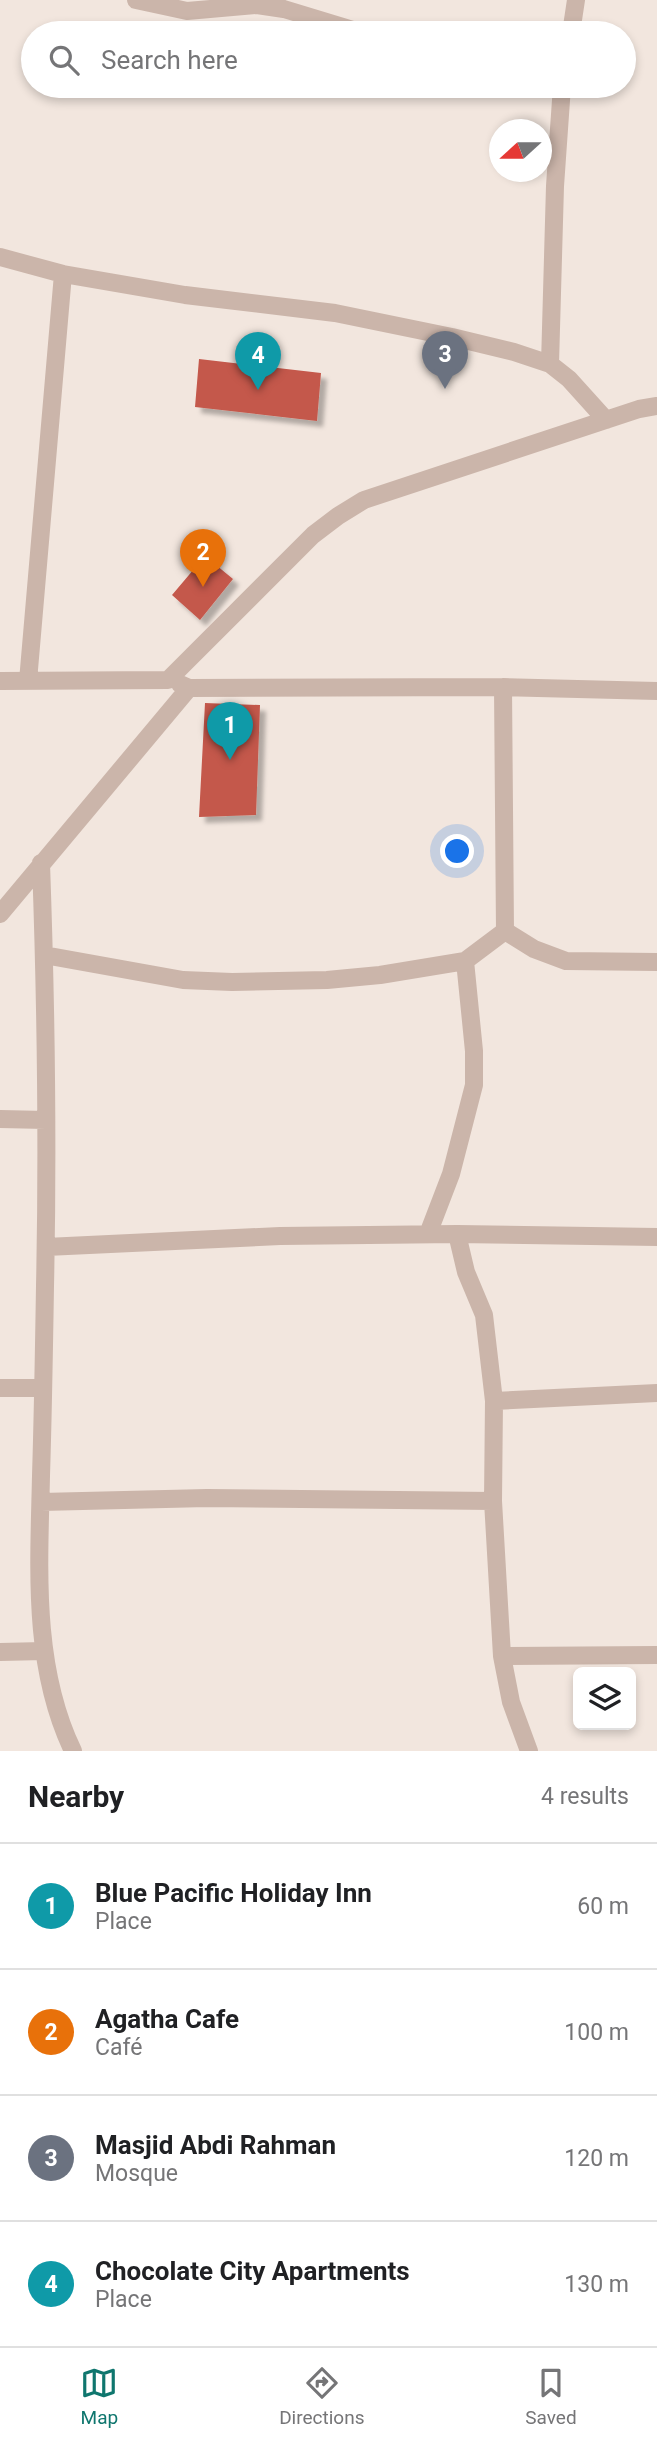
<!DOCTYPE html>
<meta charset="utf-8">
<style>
body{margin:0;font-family:Roboto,sans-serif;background:#f6f6f6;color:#202124}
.controls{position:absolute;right:21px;bottom:21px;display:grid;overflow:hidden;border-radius:10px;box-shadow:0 4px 10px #0003}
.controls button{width:63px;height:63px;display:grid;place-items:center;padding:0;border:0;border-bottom:2px solid #e0e0e0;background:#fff;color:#202124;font:35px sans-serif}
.compass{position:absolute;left:489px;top:119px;width:63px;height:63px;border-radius:50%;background:#fff;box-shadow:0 4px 10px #0003;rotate:249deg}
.you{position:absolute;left:458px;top:852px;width:24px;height:24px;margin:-18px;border:5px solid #fff;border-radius:50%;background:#1a73e8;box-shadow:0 0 0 10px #1a73e833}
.badge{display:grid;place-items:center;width:46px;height:46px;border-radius:50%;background:#0f766e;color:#fff;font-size:23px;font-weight:700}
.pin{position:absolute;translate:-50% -58px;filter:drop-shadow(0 2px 4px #0008)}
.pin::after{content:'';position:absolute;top:37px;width:24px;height:21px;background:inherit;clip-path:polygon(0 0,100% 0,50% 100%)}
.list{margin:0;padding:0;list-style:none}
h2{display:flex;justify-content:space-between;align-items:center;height:91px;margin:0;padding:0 28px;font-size:30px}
h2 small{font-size:23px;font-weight:400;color:#757577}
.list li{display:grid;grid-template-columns:46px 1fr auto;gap:21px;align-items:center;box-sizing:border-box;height:126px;padding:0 28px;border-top:2px solid #e0e0e0}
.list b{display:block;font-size:26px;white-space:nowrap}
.list p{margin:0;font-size:23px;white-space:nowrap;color:#757577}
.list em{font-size:23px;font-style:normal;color:#757577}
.icon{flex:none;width:38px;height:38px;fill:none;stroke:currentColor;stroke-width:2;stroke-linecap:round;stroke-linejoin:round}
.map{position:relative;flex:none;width:657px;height:1751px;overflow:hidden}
.search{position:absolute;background:#fff;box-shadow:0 4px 10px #0003;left:21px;right:21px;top:21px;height:77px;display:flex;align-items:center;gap:18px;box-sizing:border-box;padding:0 24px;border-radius:38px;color:#757577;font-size:26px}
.sheet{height:595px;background:#fff}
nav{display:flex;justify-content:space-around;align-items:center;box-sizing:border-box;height:98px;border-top:2px solid #e0e0e0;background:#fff;font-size:19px;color:#757577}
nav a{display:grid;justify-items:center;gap:4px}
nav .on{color:#0f766e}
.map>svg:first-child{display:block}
.building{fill:#c4584b;filter:url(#shadow)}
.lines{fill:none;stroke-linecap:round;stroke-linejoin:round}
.minor{stroke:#cbb5aa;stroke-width:18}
</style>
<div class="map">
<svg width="657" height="1751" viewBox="0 0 657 1751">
<defs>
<filter id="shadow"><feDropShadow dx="6" dy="6" stdDeviation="2" flood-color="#0004"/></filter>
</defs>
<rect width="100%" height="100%" fill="#f2e6de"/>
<!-- building -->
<path class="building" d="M199,359L321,373L317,421L195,407Z
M205,556L233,579L200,620L172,595Z
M205,703L260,705L256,815L199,817Z"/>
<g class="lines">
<!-- minor -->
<path class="minor" d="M136,0L187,11L257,5L284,9L363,33
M571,33L576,0
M541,86L561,90
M0,257L63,274L185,295L335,313L452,337L514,352L550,364L569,379L606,420
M550,364L555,186L562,86
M0,681L168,680L313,535L338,516L364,500L639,409L657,406
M28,681L63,274
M503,687L505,931
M189,688L503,687L657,691
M41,863C46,1004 48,1145 45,1286C44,1349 43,1413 41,1476C39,1568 32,1666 73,1751
M0,914L189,688L180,684
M505,931L534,949L566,961L657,962
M44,955L183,980L232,982L327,980L380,975L465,961L505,931
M0,1119L46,1120
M428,1234L451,1174L474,1085V1051L465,961
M457,1234L466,1272L484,1315L494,1401L493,1501L502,1656L511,1702L529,1751
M46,1247L280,1236L457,1234L657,1237
M0,1388H43
M494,1401L657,1393
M41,1502L207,1498L493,1501
M0,1652L44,1651
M502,1656L657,1655"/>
</g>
</svg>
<div class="controls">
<button><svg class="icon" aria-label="layers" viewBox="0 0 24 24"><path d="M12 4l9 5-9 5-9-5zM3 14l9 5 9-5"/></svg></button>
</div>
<svg class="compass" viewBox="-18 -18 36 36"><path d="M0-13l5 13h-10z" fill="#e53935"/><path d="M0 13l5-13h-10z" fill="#757577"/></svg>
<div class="you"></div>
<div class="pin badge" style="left:230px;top:760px;background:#0f9aa8">1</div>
<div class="pin badge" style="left:203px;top:587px;background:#e8710a">2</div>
<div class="pin badge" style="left:445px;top:389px;background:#6b7280">3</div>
<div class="pin badge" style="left:258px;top:390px;background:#0f9aa8">4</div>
<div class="search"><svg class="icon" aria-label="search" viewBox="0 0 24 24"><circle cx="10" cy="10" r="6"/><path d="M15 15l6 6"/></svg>Search here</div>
</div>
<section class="sheet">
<h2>Nearby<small>4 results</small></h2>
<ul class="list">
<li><span class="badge" style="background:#0f9aa8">1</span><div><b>Blue Pacific Holiday Inn</b><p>Place</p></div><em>60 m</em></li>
<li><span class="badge" style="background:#e8710a">2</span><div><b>Agatha Cafe</b><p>Café</p></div><em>100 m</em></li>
<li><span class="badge" style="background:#6b7280">3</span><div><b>Masjid Abdi Rahman</b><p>Mosque</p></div><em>120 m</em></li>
<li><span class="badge" style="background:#0f9aa8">4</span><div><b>Chocolate City Apartments</b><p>Place</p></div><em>130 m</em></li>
</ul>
</section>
<nav>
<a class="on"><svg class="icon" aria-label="map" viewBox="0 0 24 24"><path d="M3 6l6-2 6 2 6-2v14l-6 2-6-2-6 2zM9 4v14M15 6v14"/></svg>Map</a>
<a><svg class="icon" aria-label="directions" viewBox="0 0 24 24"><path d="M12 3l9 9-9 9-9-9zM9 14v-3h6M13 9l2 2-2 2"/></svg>Directions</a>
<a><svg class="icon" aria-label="saved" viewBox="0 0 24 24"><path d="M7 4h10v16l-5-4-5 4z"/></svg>Saved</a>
</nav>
